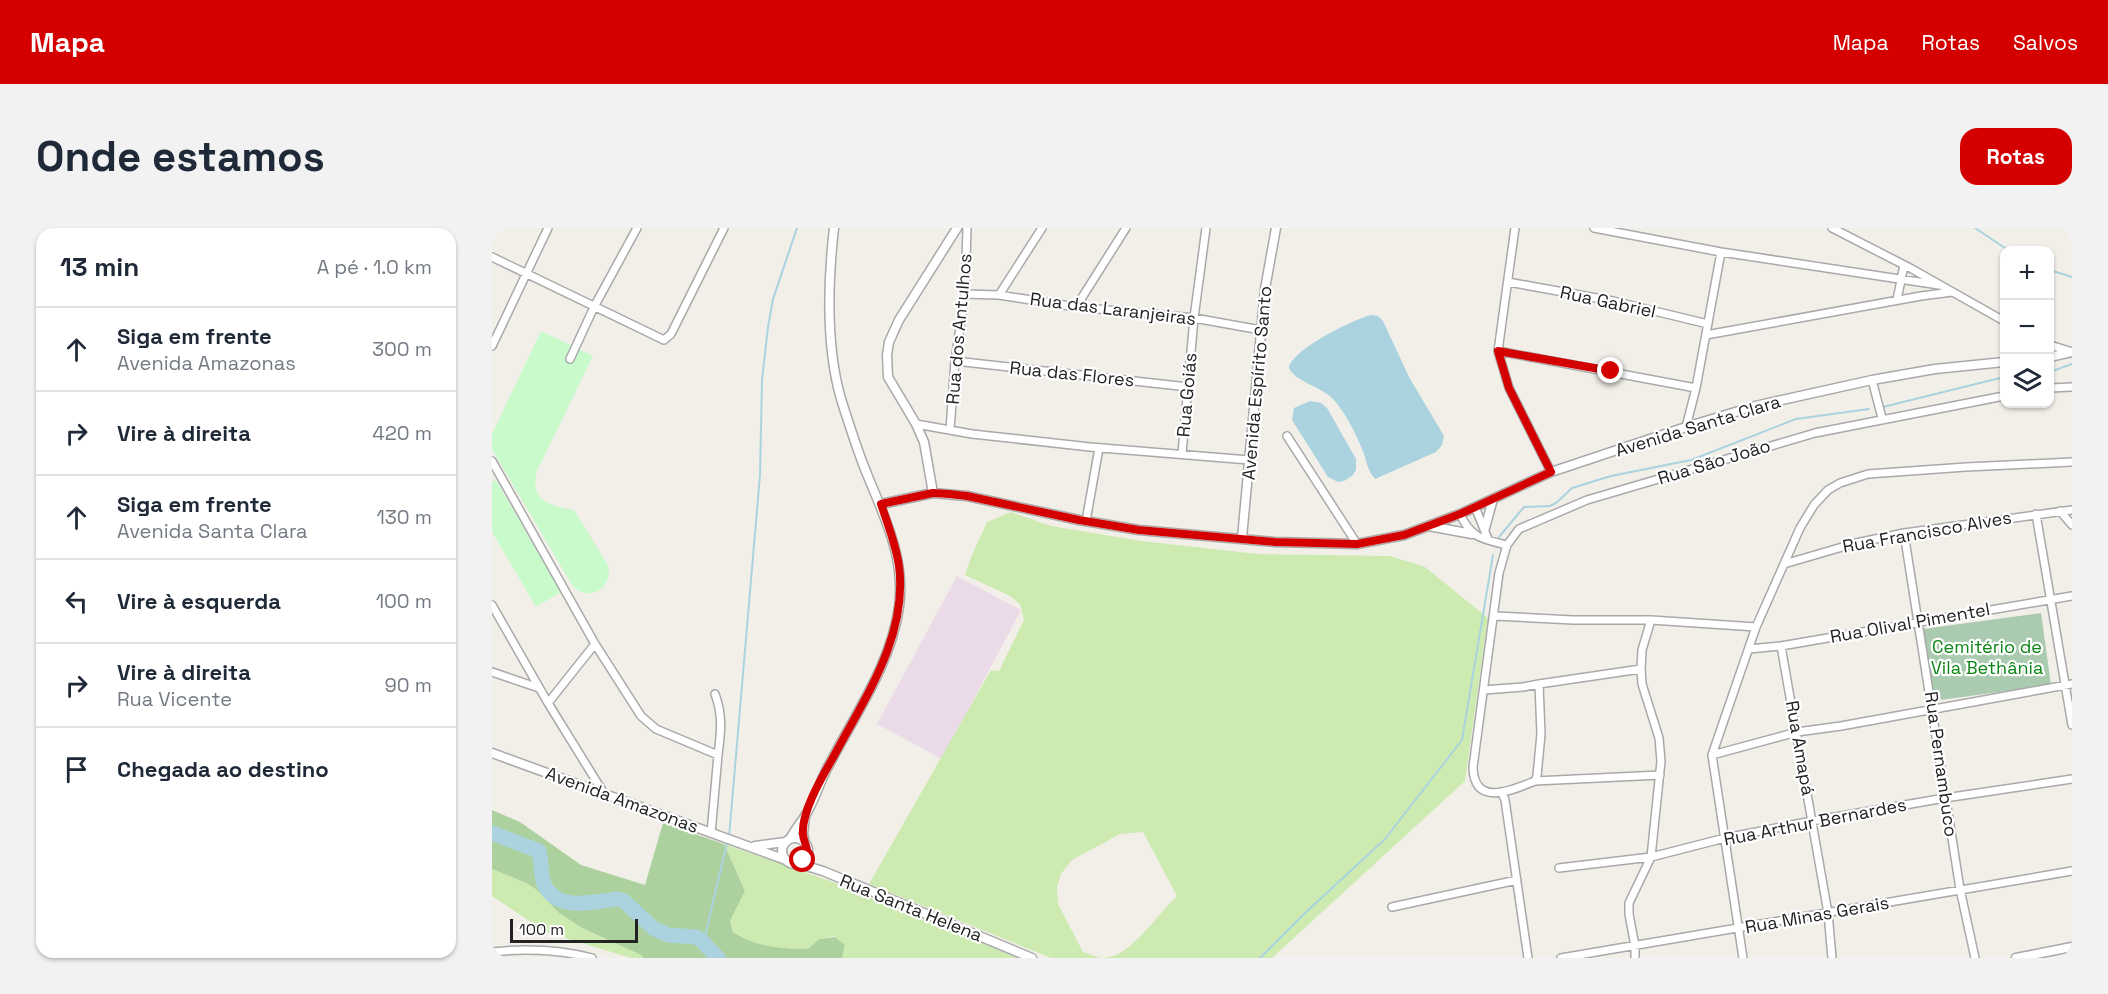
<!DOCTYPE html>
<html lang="pt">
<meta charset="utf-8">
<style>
body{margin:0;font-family:"Space Grotesk",sans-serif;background:#f2f2f3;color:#1f2937}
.controls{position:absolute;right:18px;top:18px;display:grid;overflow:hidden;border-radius:12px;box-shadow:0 2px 4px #0004}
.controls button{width:54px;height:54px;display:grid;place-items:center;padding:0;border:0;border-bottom:2px solid #e0e1e3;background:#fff;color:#1f2937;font:30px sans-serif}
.scale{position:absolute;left:18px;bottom:15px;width:128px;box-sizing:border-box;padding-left:6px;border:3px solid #222;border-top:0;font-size:16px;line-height:21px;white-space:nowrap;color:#222;-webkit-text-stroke:4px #fff;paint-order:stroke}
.stop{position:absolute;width:18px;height:18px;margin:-14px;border:4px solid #d40000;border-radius:50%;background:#fff}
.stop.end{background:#d40000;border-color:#fff;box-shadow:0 2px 6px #0008}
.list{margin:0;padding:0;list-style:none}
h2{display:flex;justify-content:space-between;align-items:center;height:78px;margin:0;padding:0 24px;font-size:26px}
h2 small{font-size:20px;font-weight:400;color:#747a83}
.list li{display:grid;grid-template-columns:39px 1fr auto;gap:18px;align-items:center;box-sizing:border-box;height:84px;padding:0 24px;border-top:2px solid #e0e1e3}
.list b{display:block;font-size:22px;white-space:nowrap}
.list p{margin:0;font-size:20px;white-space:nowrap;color:#747a83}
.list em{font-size:20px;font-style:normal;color:#747a83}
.icon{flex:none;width:33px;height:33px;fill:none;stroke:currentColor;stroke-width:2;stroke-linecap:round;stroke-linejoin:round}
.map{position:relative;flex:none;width:1580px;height:730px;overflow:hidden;border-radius:18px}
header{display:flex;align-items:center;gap:36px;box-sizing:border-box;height:84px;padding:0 30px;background:#d40000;color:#fff}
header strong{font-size:28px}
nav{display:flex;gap:33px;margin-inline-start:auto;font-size:21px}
.intro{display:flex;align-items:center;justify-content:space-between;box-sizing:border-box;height:144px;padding:0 36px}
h1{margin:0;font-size:42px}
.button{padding:15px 27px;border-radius:18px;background:#d40000;color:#fff;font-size:21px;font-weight:700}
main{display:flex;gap:36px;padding:0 36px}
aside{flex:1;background:#fff;border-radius:18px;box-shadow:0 2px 4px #0004}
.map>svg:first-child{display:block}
.industrial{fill:#ebdbe8}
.grass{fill:#cdebb0}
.forest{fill:#add19e}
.cemetery{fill:#aacbaf}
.park{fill:#c8facc}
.water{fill:#aad3df}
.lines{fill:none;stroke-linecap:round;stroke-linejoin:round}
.stream{stroke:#aad3df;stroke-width:2}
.river{stroke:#aad3df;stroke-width:15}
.minor-casing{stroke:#a9a9a9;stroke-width:10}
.tertiary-casing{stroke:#a9a9a9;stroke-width:11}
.minor{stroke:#fff;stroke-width:7}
.tertiary{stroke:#fff;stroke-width:8}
.route{stroke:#d40000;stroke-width:8}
.labels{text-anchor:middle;stroke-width:4.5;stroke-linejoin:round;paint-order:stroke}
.street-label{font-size:18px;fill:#222;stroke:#fff}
.park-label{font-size:18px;fill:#0c8416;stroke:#fff}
</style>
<header>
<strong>Mapa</strong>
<nav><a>Mapa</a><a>Rotas</a><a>Salvos</a></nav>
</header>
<div class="intro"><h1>Onde estamos</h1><a class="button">Rotas</a></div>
<main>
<aside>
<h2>13 min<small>A pé · 1.0 km</small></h2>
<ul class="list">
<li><svg class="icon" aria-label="ahead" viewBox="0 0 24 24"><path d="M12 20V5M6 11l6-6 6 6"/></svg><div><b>Siga em frente</b><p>Avenida Amazonas</p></div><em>300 m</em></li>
<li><svg class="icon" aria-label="right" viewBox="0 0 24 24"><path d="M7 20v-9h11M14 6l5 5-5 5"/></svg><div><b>Vire à direita</b></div><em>420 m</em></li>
<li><svg class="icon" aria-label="ahead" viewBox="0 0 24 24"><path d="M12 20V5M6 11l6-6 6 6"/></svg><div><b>Siga em frente</b><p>Avenida Santa Clara</p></div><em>130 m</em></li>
<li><svg class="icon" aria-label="left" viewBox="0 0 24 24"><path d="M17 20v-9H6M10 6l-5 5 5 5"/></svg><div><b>Vire à esquerda</b></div><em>100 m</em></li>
<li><svg class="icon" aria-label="right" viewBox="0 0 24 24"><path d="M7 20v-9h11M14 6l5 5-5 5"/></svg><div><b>Vire à direita</b><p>Rua Vicente</p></div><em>90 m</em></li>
<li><svg class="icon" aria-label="arrive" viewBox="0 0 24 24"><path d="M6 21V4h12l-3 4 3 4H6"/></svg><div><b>Chegada ao destino</b></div></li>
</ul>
</aside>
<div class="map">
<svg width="1580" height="730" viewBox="0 0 1580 730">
<rect width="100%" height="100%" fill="#f2efe9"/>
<!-- industrial -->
<path class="industrial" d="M465,348L529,382L450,531L385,496Z"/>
<!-- grass -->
<path class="grass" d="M519,284L559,298L649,313L766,326L898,328L933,339L996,390L973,553L780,730H610C616,729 623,728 628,725C651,711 666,686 685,668L651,604L628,606L580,632L569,646L565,659L566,676L591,724L608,730H559L377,656L499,442L507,443L532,392L528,376L518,368L473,347L479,329L495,294Z
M232,616L338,653L526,730H350L353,717L342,708L327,711L316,721C290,721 263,719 241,704L238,693L253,663Z
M0,641L34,655L45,662L67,685L90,700L149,727L151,730H139L54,704L0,668Z"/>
<!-- forest -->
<path class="forest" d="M0,582L28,594L89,637L153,657L171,595L232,616L253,663L238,693L241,704C263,719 290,721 316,721L327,711L343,709L353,717L350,730H151L149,727L90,700L67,685L45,662L34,655L0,641Z"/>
<!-- cemetery -->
<path class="cemetery" d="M1549,385L1559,457L1441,473L1431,401Z"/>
<!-- park -->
<path class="park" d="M49,103L101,128L45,243C37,273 59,278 82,282L116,337C122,360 96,376 80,357L0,221V206Z
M4,252L69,364L44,379L0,304V254Z"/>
<!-- water -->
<path class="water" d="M879,87L886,88L891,93L917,149L952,208L950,217L944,224L883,251C876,243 875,236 872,226C865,208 855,187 842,172C831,159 803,154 797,140C799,122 862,91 879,87Z
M818,173L829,175L835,180L864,231V242L861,247L852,253L846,254L836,249L800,192L802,180Z"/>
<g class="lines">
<!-- stream -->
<path class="stream" d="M1483,0L1516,22
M1558,42L1580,49
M1558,144L1580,136
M1391,179L1512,149
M1007,309L1032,279L1058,278L1064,275L1080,260L1119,248L1199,232L1304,191L1377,181
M237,609L268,247L270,152L276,99L281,71L305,0
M209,712L213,708L235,615
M768,730L811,687L893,611L970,512L1001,327"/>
<!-- river -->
<path class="river" d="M0,605L47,623C50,634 48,651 54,660C69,684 103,673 126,671L132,673L161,700L176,707L204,709L209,712L226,730"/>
<defs>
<path id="minor" d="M1023,0L1006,123L1017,160L1059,244
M1102,0L1229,24L1447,57
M1340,0L1420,41L1512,93
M0,29L172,112L179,106L232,0
M1016,54L1121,73L1216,96
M473,66L507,67L584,79L702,90L769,102
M507,67L550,0
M1405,72L1412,37
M584,79L634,0
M1214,107L1429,68L1460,64
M1558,117L1580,124
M0,118L56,0
M1006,123L1204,160
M78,131L102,79L145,0
M463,133L696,159
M1380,152L1390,190
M1558,160L1580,159
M424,196L480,206L598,219L757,232
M1194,199L1204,160L1229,24
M458,202L463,133L473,66L475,0
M795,208L865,316
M690,226L702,90L714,0
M0,233L103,416
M983,279L996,311
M1568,283L1580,297
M968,286C979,310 990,311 1015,317
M1544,286L1580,497
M594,293L607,220
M1412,305L1468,661L1483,730
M1292,336L1364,315L1412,305L1580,282
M0,377L56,475L111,564
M1003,388L1081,392H1159L1264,399
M1289,418L1336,685L1340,730
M1257,421L1289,418L1580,368
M0,444L47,460
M1047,456L1149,441
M992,462L1031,459L1047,456L1049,506L1045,548L1043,553C1020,562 982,580 981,539L1007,345L1015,317L1027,301L1095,272L1323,205L1512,168
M223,466C231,487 229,504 226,527
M56,475L103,416L149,488L164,501L226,527L219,605
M1220,527L1305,504L1349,498L1580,456
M1043,553L1168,547
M1010,565L1013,572L1036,730
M1067,640L1159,629L1233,610L1320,593L1453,570L1580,551
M900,679L1025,652
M0,724C35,720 66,721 100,730
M1069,730L1580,643
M1143,730V718L1137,686V675L1159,629L1169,533L1167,510L1150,456L1149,441L1150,422L1159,392
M1251,730L1220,527L1264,399L1308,300L1322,277L1336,262L1348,255L1376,246L1474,239L1580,234"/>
<path id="tertiary" d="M1558,129L1580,124
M441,265L432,214L424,196L396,149L395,127L397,114L407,92L465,0
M389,276L441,265L475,268L587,292L647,302L783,314L865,316L912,307L968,286L1059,244L1194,199L1263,178L1380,152L1443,141L1512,134
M937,298L980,306
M993,300L1001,271
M750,310L773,61L784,0
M0,525L294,632
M290 623a13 13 0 1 1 26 0a13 13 0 1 1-26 0Z
M298,611C302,603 308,596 313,588C323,572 328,552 338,535C364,485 399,436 407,379C414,326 389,283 371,236C363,215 356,193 349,171C334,119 336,53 342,0
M313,615L311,606L313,588
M263,618L293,614
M304,635L331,643L540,730
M1524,730L1580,719"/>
</defs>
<!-- minor casing -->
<use href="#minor" class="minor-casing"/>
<!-- tertiary casing -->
<use href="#tertiary" class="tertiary-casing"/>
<!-- minor -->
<use href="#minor" class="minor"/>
<!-- tertiary -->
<use href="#tertiary" class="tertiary"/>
</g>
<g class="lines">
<!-- route -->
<path class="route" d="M311,632L315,623C315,617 311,612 311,606C309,583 332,546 343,526C374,468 416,407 407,338C404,317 396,297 389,276L441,265L457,266L475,268L587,292L647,302L783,314L865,316L912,307L968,286L1059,244L1017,160L1006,123L1119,143"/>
</g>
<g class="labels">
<!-- street labels -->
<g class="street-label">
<text transform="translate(1116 74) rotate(12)" y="6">Rua Gabriel</text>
<text transform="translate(621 81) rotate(7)" y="6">Rua das Laranjeiras</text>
<text transform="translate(467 101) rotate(-85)" y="6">Rua dos Antulhos</text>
<text transform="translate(580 146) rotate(6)" y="6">Rua das Flores</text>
<text transform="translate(765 155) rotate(-85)" y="6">Avenida Espírito Santo</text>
<text transform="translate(695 167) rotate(-85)" y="6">Rua Goiás</text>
<text transform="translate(1206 198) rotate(-17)" y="6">Avenida Santa Clara</text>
<text transform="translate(1222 234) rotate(-17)" y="6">Rua São João</text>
<text transform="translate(1435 304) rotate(-10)" y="6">Rua Francisco Alves</text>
<text transform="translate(1418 395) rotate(-10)" y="6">Rua Olival Pimentel</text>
<text transform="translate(1308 520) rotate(80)" y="6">Rua Amapá</text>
<text transform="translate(1449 536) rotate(82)" y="6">Rua Pernambuco</text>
<text transform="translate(130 572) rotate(20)" y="6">Avenida Amazonas</text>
<text transform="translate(1323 594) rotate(-11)" y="6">Rua Arthur Bernardes</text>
<text transform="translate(419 680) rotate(22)" y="6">Rua Santa Helena</text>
<text transform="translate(1325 687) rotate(-10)" y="6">Rua Minas Gerais</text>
</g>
<!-- park labels -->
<g class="park-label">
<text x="1495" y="425">Cemitério de<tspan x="1495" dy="21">Vila Bethânia</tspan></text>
</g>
</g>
</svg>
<div class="controls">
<button>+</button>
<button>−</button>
<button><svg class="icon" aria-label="layers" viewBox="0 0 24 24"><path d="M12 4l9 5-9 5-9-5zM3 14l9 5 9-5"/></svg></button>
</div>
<div class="scale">100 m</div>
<div class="stop" style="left:311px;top:632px"></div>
<div class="stop end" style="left:1119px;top:143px"></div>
</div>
</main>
